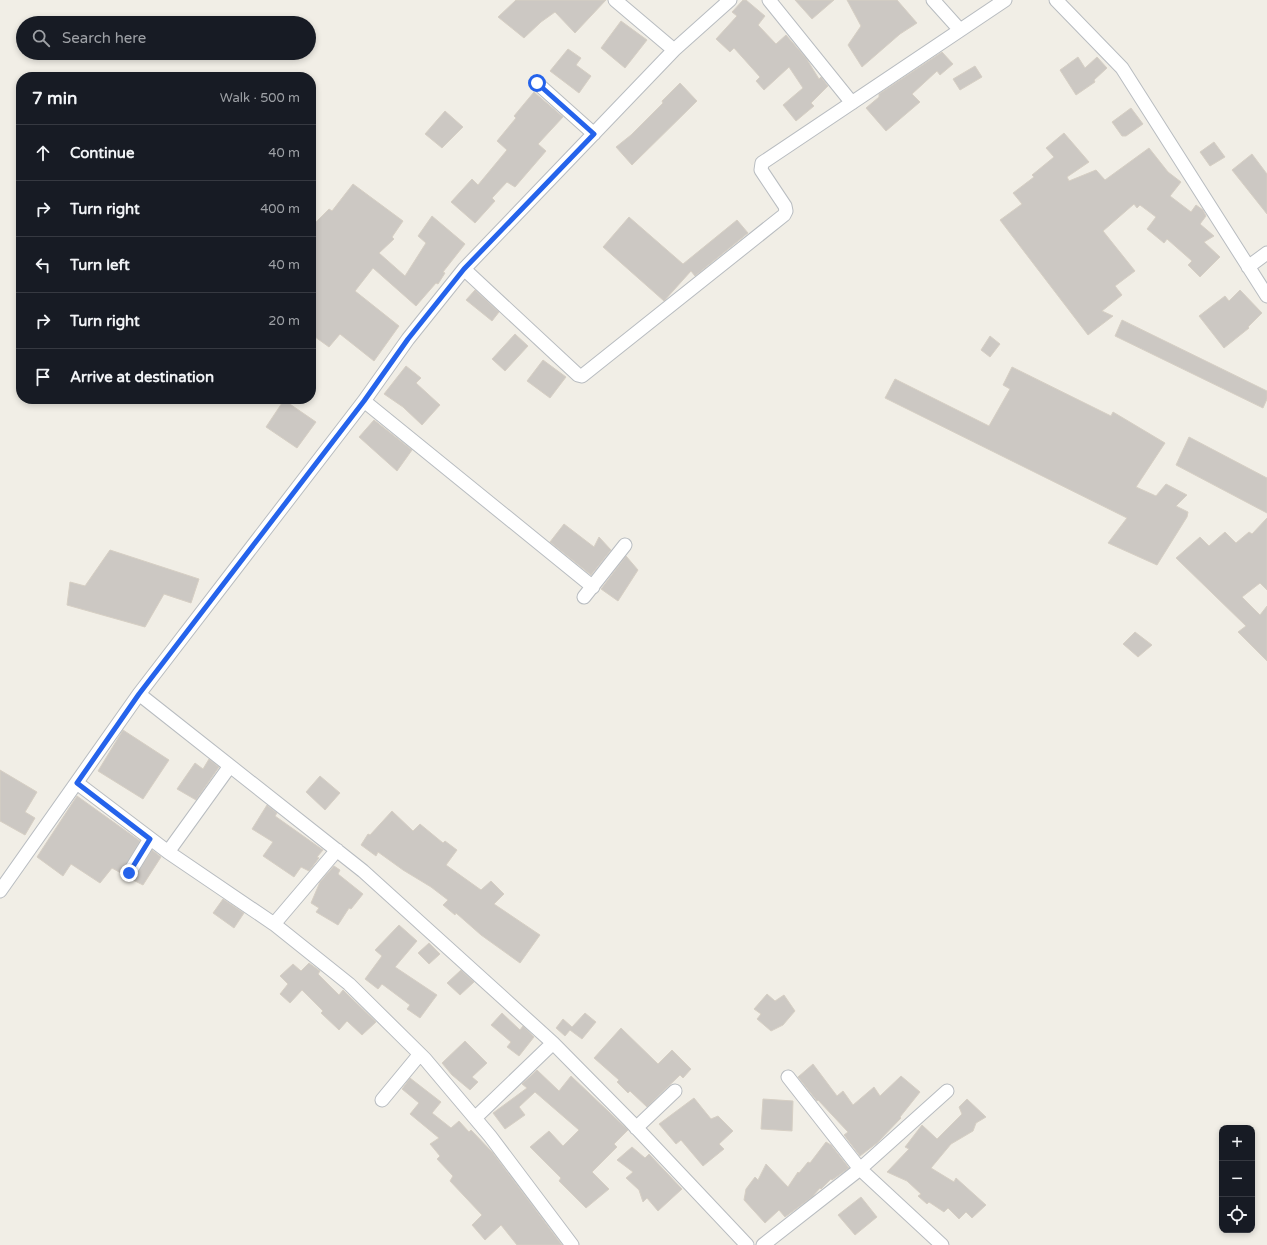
<!DOCTYPE html>
<meta charset="utf-8">
<style>
body{margin:0;font-family:"Varela Round",sans-serif;background:#242831;color:#f1f3f6}
.controls{position:absolute;right:12px;bottom:12px;display:grid;overflow:hidden;border-radius:8px;box-shadow:0 2px 6px #0003}
.controls button{width:36px;height:36px;display:grid;place-items:center;padding:0;border:0;border-bottom:1px solid #363941;background:#171b24;color:#f1f3f6;font:20px sans-serif}
.stop{position:absolute;width:12px;height:12px;margin:-9px;border:3px solid #2563eb;border-radius:50%;background:#fff}
.stop.end{background:#2563eb;border-color:#fff;box-shadow:0 1px 4px #0008}
.list{margin:0;padding:0;list-style:none}
h2{display:flex;justify-content:space-between;align-items:center;height:52px;margin:0;padding:0 16px;font-size:17px}
h2 small{font-size:13px;font-weight:400;color:#9ea1a6}
.list li{display:grid;grid-template-columns:26px 1fr auto;gap:12px;align-items:center;box-sizing:border-box;height:56px;padding:0 16px;border-top:1px solid #363941}
.list b{display:block;font-size:15px;white-space:nowrap}
.list em{font-size:13px;font-style:normal;color:#9ea1a6}
.icon{flex:none;width:22px;height:22px;fill:none;stroke:currentColor;stroke-width:2;stroke-linecap:round;stroke-linejoin:round}
.map{position:relative;flex:none;width:1267px;height:1245px;overflow:hidden}
.search{position:absolute;background:#171b24;box-shadow:0 2px 6px #0003;left:16px;top:16px;width:300px;height:44px;display:flex;align-items:center;gap:10px;box-sizing:border-box;padding:0 14px;border-radius:22px;color:#9ea1a6;font-size:15px}
.panel{position:absolute;background:#171b24;box-shadow:0 2px 6px #0003;left:16px;top:72px;width:300px;height:332px;border-radius:16px}
.map>svg:first-child{display:block}
.building{fill:#ccc8c3;stroke:#d6cfc4}
.lines{fill:none;stroke-linecap:round;stroke-linejoin:round}
.street-casing{stroke:#b8bcc0;stroke-width:15}
.street{stroke:#fff;stroke-width:13}
.route{stroke:#2563eb;stroke-width:5}
</style>
<div class="map">
<svg width="1267" height="1245" viewBox="0 0 1267 1245">
<rect width="100%" height="100%" fill="#f1eee6"/>
<!-- building -->
<path class="building" d="M516,0H606L575,33L555,12L541,22L524,38L498,17Z
M743,0H746L765,16L758,25L776,44L786,35L806,58L819,79L821,77L828,86L811,103L814,106L796,121L783,105L803,88L789,67L764,90L756,81L760,77L734,48L730,52L716,39L737,16L732,12Z
M795,0H834L812,19Z
M847,0H897L917,23L900,34L862,67L848,45L861,26Z
M621,21L647,40L625,68L601,48Z
M568,49L581,58L576,65L591,76L579,93L550,71Z
M942,52L953,64L940,75L937,71L912,94L920,102L886,131L866,108L879,97V94Z
M1078,57L1085,68L1097,57L1107,68L1094,80L1095,82L1076,95L1060,70Z
M975,66L982,77L960,90L953,79Z
M680,83L697,101L632,165L616,147L631,135L663,103L662,101Z
M534,92L563,117L538,144L546,151L515,187L507,182L492,198L495,201L475,223L451,202L472,179L478,185L507,150L497,141L516,118L514,116Z
M1131,108L1143,124L1126,136H1122L1112,122Z
M445,111L463,127L442,148L425,134Z
M1064,133L1089,162L1067,177L1069,181L1096,170L1105,180L1149,148L1168,172L1181,182L1170,196L1191,212L1196,205L1203,210L1206,216L1200,224L1214,236L1204,242L1220,257L1200,277L1188,265L1192,261L1167,239L1164,243L1147,229L1156,217L1140,205L1137,208L1134,204L1103,231L1135,271L1115,286L1122,295L1102,311L1113,316L1088,335L1000,220L1022,204L1013,193L1034,177L1032,175L1054,157L1046,148Z
M1214,142L1225,157L1210,166L1200,152Z
M1252,154L1267,174V214L1232,170Z
M353,184L403,221L392,237L394,239L379,253L405,276L426,243L418,236L432,216L465,244L443,272L445,273L438,284L436,283L416,306L373,268L355,291L399,326L374,361L340,334L329,347L311,334V227L329,209L332,211Z
M629,217L683,264L737,220L748,233L695,276L691,271L664,301L603,247Z
M475,290L499,312L492,321L466,300Z
M1240,290L1262,313L1248,327L1249,328L1224,348L1199,316L1225,296L1229,301Z
M1122,320L1267,391V399L1263,408L1115,336Z
M515,334L528,346L505,371L492,359Z
M990,336L1000,344L990,357L981,350Z
M543,360L566,377L550,398L527,381Z
M406,366L421,378L416,383L440,405L422,425L403,407L384,394Z
M1012,367L1111,416L1113,412L1165,443L1136,487L1156,496L1166,484L1187,495L1176,506L1188,512L1187,517L1157,565L1108,543L1127,518L885,398L895,379L989,426L1010,389L1003,385Z
M284,400L316,422L297,448L266,427Z
M374,420L412,450L397,471L359,437Z
M1189,437L1267,478V513L1176,465Z
M1267,518V590L1260,583L1242,597L1260,615L1267,606V661L1238,632L1246,626L1176,558L1200,537L1209,546L1225,532L1236,543L1249,532L1252,534Z
M564,524L594,547L599,537L611,550L591,575L550,542Z
M110,550L199,579L191,603L164,594L145,627L67,605L70,582L85,586Z
M626,556L638,570L618,601L601,589Z
M1135,632L1152,645L1138,657L1123,644Z
M123,730L169,760L143,799L98,771Z
M209,759L219,767L196,800L177,789L195,763L203,769Z
M0,770L37,792L25,812L35,818L25,835L0,821Z
M320,776L340,793L325,810L306,792Z
M77,796L140,841L121,873L112,868L100,883L71,864L63,876L37,857Z
M267,805L277,813L275,816L323,850L317,857L319,858L309,871L301,867L294,877L263,856L273,842L252,829Z
M392,811L413,831L420,824L443,843L445,841L457,850L446,865L481,890L491,881L504,894L494,904L540,935L520,963L481,935L456,913L455,915L443,905L448,900L431,887L403,870L378,852L376,856L361,845L368,834L370,835Z
M152,850L161,857L143,885L133,880Z
M334,866L340,870L338,874L363,894L351,909L349,908L338,925L316,912L319,908L311,903L320,882Z
M223,899L244,913L234,928L213,913Z
M399,925L417,941L395,967L437,995L420,1018L407,1009L410,1005L382,984L378,989L365,979L382,956L375,950Z
M429,943L440,954L429,964L418,953Z
M309,963L320,971L318,974L339,995L343,990L376,1022L362,1035L347,1021L339,1030L321,1013L323,1011L302,990L290,1003L280,994L288,984L280,976L293,964L301,971Z
M461,970L474,982L460,995L447,983Z
M767,994L775,1001L784,995L795,1011L783,1025L771,1031L757,1019L761,1014L754,1009Z
M502,1013L520,1030L523,1026L534,1037L519,1056L507,1047L511,1042L491,1025Z
M585,1013L596,1022L582,1039L570,1030L565,1036L556,1028L563,1019L572,1027Z
M621,1028L658,1064L672,1050L691,1069L683,1078L680,1075L647,1107L630,1091L628,1093L617,1082L619,1080L594,1058Z
M465,1041L487,1063L472,1077L478,1082L470,1090L452,1075L442,1063Z
M813,1064L837,1096L843,1091L853,1105L874,1087L880,1096L901,1076L920,1092L900,1117L901,1118L877,1143L860,1156L844,1135L848,1132L818,1100L817,1101L798,1077Z
M537,1070L559,1091L571,1076L628,1130L614,1144L617,1147L592,1172L609,1189L586,1208L559,1181L561,1178L530,1147L549,1131L563,1146L579,1130L535,1092L519,1107L525,1115L505,1129L493,1113L527,1088L522,1084Z
M410,1078L441,1102L432,1113L451,1128L459,1121L469,1132L471,1130L493,1153L562,1245H517L501,1225L485,1240L472,1225L482,1215L450,1181L453,1176L437,1159L440,1156L430,1144L439,1138L410,1114L419,1103L402,1089Z
M694,1098L711,1119L718,1116L733,1131L719,1144L724,1149L703,1166L681,1140L676,1144L659,1124Z
M763,1099L793,1101L792,1131L761,1129Z
M967,1099L986,1117L976,1123L973,1131L951,1144L931,1168L954,1182L956,1178L986,1205L972,1218L966,1212L959,1219L948,1208L944,1212L929,1202L927,1204L918,1196L921,1194L907,1181L887,1172L909,1149L905,1147L922,1125L937,1139L962,1114L959,1107Z
M826,1142L831,1145L849,1168L832,1180L831,1179L821,1189L820,1188L812,1197L785,1217L779,1210L765,1223L744,1200L746,1189L755,1177L758,1180L766,1164L788,1187L798,1172L799,1173L808,1162L810,1163Z
M632,1147L645,1158L649,1154L682,1189L658,1211L647,1198L643,1202L639,1190L626,1178L633,1172L617,1160Z
M861,1197L877,1217L855,1235L838,1215Z"/>
<g class="lines">
<defs>
<path id="street" d="M615,0L674,50
M769,0L852,103
M933,0L960,30
M1056,0L1122,68L1267,296
M537,83L594,134
M1248,267L1267,253
M464,269L578,375L582,376L784,215L786,211L785,206L761,170L762,163L1005,0
M364,401L593,587
M584,597L625,545
M139,694L363,871L511,1005L553,1043L630,1121L747,1245
M77,783L168,852L274,924L349,984L425,1059L490,1136L572,1245
M168,852L230,766
M129,873L150,839
M0,891L139,694L364,401L408,339L464,269L674,50L730,0
M274,924L337,850
M788,1077L860,1169L942,1245
M382,1100L420,1054
M475,1118L553,1043
M636,1128L675,1091
M763,1245L860,1169L947,1091"/>
</defs>
<!-- street casing -->
<use href="#street" class="street-casing"/>
<!-- street -->
<use href="#street" class="street"/>
</g>
<g class="lines">
<!-- route -->
<path class="route" d="M129,873L150,839L77,783L139,694L364,401L408,339L464,269L594,134L537,83"/>
</g>
</svg>
<div class="controls">
<button>+</button>
<button>−</button>
<button><svg class="icon" aria-label="locate" viewBox="0 0 24 24"><circle cx="12" cy="12" r="6"/><path d="M12 2v4M12 18v4M2 12h4M18 12h4"/></svg></button>
</div>
<div class="stop" style="left:537px;top:83px"></div>
<div class="stop end" style="left:129px;top:873px"></div>
<div class="search"><svg class="icon" aria-label="search" viewBox="0 0 24 24"><circle cx="10" cy="10" r="6"/><path d="M15 15l6 6"/></svg>Search here</div>
<section class="panel">
<h2>7 min<small>Walk · 500 m</small></h2>
<ul class="list">
<li><svg class="icon" aria-label="ahead" viewBox="0 0 24 24"><path d="M12 20V5M6 11l6-6 6 6"/></svg><div><b>Continue</b></div><em>40 m</em></li>
<li><svg class="icon" aria-label="right" viewBox="0 0 24 24"><path d="M7 20v-9h11M14 6l5 5-5 5"/></svg><div><b>Turn right</b></div><em>400 m</em></li>
<li><svg class="icon" aria-label="left" viewBox="0 0 24 24"><path d="M17 20v-9H6M10 6l-5 5 5 5"/></svg><div><b>Turn left</b></div><em>40 m</em></li>
<li><svg class="icon" aria-label="right" viewBox="0 0 24 24"><path d="M7 20v-9h11M14 6l5 5-5 5"/></svg><div><b>Turn right</b></div><em>20 m</em></li>
<li><svg class="icon" aria-label="arrive" viewBox="0 0 24 24"><path d="M6 21V4h12l-3 4 3 4H6"/></svg><div><b>Arrive at destination</b></div></li>
</ul>
</section>
</div>
